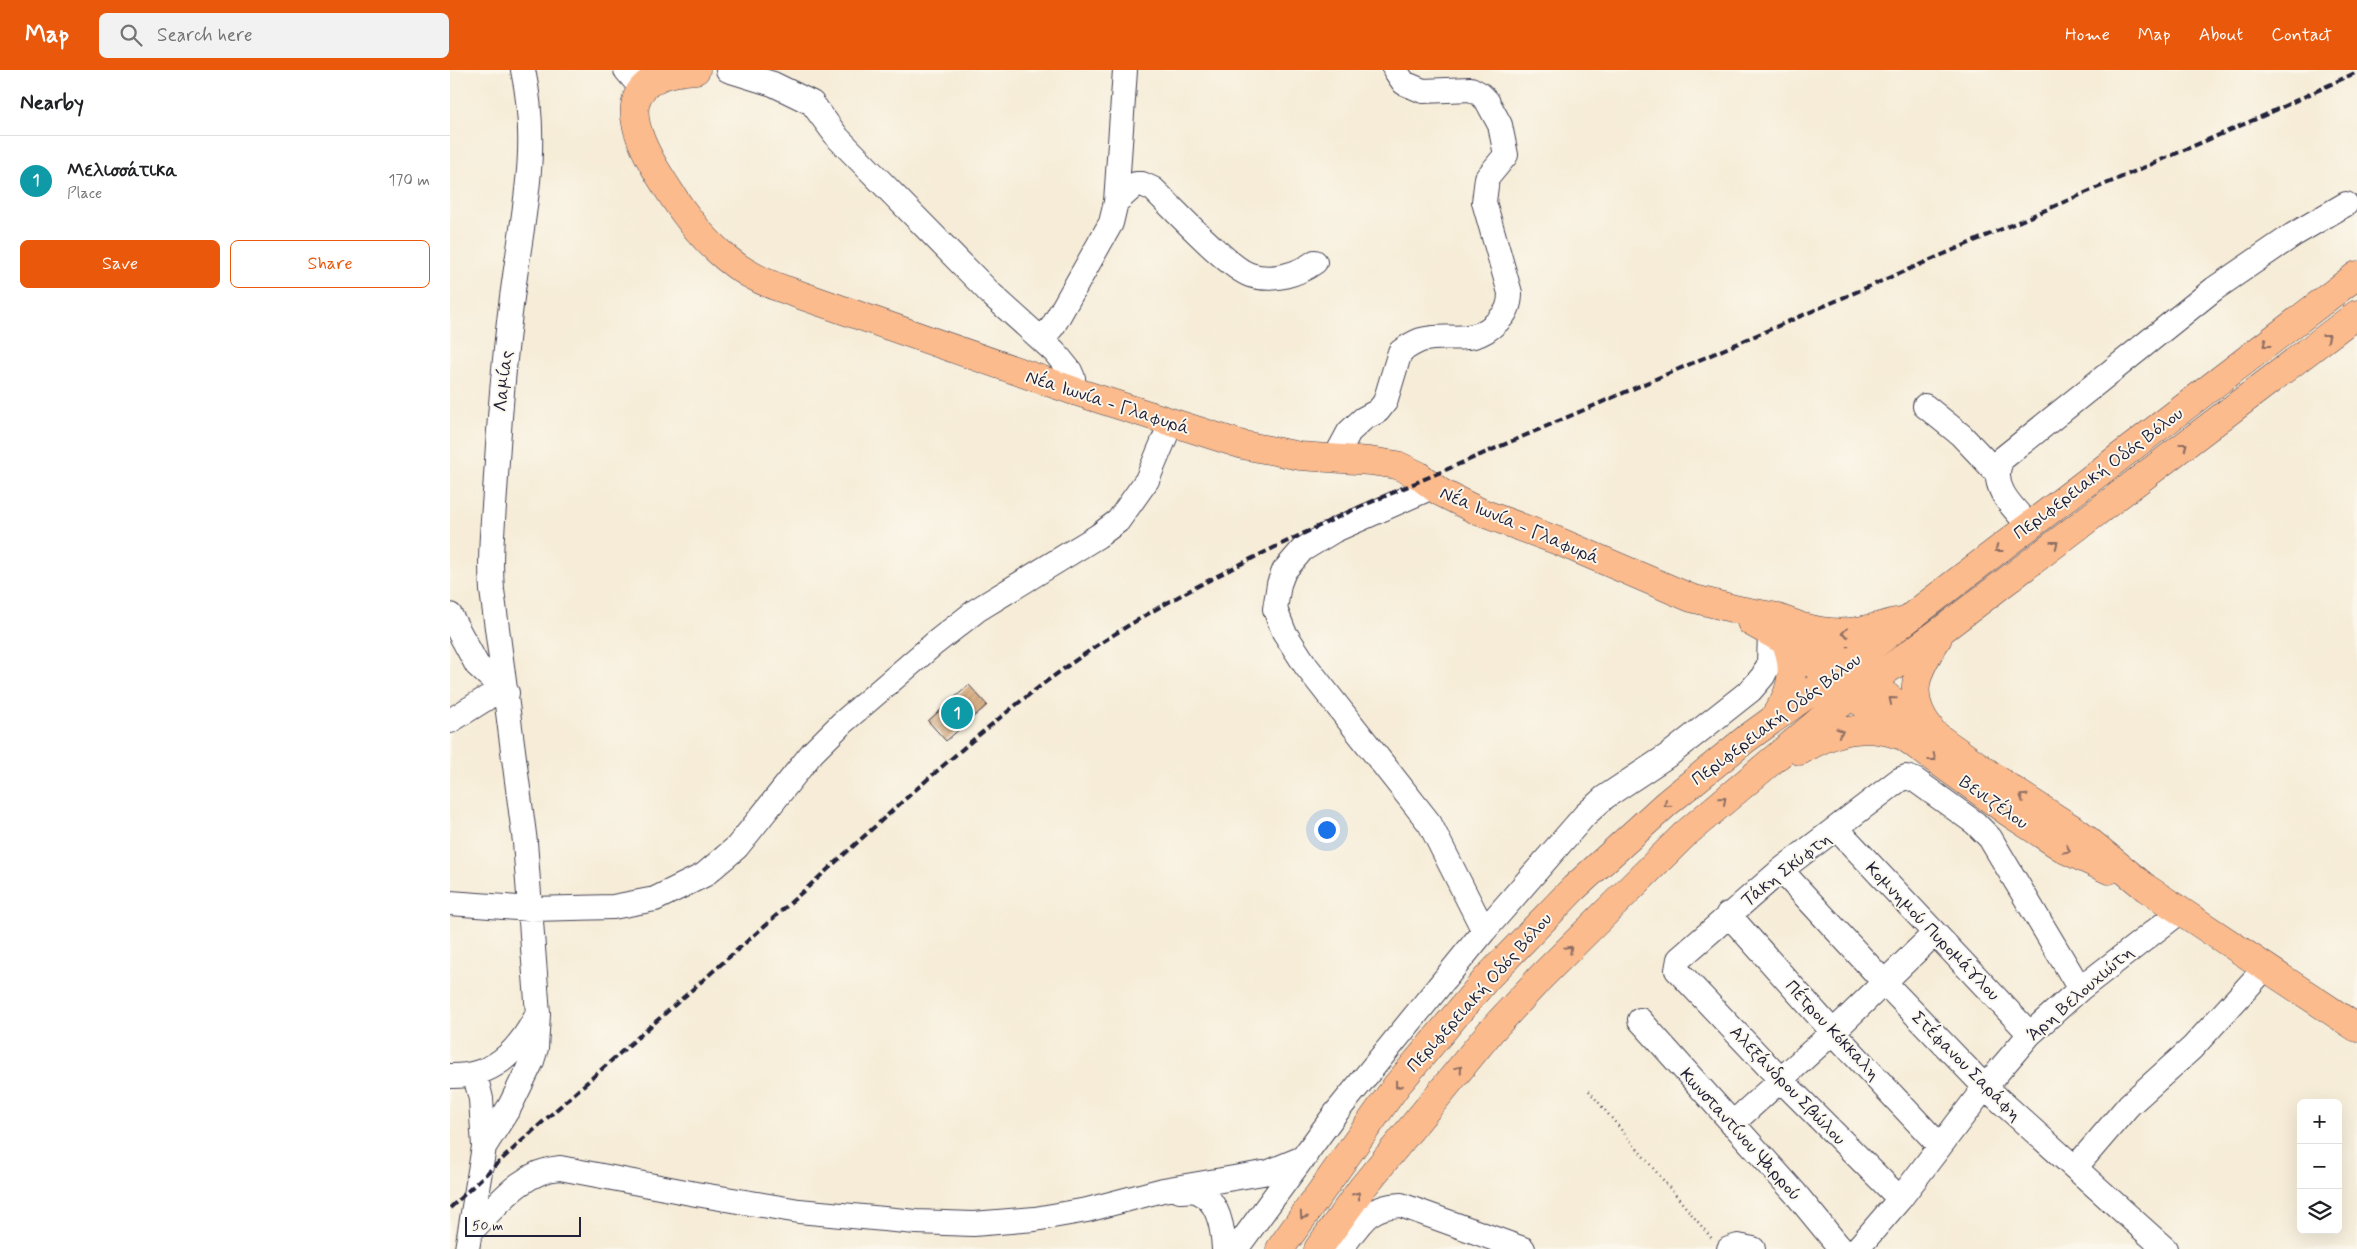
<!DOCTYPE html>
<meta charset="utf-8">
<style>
body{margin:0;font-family:Mynerve,sans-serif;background:#f2f2f2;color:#202124}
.controls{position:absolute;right:15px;bottom:15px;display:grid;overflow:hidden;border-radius:8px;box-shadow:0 5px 20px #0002}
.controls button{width:45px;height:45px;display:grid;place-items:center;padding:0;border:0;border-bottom:1px solid #e0e0e0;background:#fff;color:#202124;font:25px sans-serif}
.scale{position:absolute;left:15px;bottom:12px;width:116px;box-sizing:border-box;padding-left:5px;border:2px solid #22223b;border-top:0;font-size:14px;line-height:18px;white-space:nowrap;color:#22223b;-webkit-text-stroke:4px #fbf7ec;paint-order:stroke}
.you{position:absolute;left:876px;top:759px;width:18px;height:18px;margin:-12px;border:4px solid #fff;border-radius:50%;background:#1a73e8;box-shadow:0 0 0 8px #1a73e833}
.badge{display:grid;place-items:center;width:32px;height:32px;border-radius:50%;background:#ea580c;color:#fff;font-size:16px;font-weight:700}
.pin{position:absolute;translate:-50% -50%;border:2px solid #fff;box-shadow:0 1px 5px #0006}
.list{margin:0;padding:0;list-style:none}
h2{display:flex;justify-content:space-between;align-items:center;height:65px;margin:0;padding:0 20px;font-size:21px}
h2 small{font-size:16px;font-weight:400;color:#757577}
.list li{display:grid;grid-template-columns:32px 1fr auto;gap:15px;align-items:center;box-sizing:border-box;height:90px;padding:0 20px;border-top:1px solid #e0e0e0}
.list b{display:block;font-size:19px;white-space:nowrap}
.list p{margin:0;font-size:16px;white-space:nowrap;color:#757577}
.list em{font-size:16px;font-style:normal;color:#757577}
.actions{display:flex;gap:10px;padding:15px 20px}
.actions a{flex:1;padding:11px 0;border:1px solid #ea580c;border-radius:8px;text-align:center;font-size:18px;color:#ea580c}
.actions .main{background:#ea580c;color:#fff}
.icon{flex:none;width:28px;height:28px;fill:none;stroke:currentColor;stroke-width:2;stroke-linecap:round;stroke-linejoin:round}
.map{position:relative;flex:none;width:1907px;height:1179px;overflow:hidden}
header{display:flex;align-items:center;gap:30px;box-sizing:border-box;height:70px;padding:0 25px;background:#ea580c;color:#fff}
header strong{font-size:24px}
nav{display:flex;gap:28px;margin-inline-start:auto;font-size:18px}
.search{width:350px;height:45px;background:#f2f2f2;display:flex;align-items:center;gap:12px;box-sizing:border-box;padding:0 18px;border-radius:8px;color:#757577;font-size:19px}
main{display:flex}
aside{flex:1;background:#fff}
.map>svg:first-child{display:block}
.building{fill:url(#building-hatch)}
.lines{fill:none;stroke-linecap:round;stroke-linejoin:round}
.minor-casing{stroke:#424052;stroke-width:26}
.major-casing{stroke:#424052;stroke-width:29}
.path{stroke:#424052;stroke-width:2.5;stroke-dasharray:1 4;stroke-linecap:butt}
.minor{stroke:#fff;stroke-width:24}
.major{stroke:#fbbb8d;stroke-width:28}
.rail{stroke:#22223b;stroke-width:4;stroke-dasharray:8 4;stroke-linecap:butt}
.oneway{stroke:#8e6e64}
.labels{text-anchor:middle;stroke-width:4;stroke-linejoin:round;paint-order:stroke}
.street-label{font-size:18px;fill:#22223b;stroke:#fbf7ec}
</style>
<header>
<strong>Map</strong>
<div class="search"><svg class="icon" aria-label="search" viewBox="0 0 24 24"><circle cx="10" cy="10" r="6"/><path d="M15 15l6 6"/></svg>Search here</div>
<nav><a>Home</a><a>Map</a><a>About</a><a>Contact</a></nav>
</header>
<main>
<aside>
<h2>Nearby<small></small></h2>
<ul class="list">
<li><span class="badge" style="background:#0f9aa8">1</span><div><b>Μελισσάτικα</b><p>Place</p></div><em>170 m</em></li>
</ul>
<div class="actions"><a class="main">Save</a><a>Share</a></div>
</aside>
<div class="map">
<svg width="1907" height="1179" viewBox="0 0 1907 1179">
<defs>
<pattern id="building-hatch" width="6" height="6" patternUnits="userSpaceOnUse" patternTransform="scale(1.25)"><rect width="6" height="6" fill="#d19c67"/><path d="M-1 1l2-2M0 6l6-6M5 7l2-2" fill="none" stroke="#a97f56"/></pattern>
</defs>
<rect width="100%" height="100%" fill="#fbf7ec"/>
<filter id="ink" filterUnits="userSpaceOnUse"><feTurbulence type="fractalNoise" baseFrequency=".02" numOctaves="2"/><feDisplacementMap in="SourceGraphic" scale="10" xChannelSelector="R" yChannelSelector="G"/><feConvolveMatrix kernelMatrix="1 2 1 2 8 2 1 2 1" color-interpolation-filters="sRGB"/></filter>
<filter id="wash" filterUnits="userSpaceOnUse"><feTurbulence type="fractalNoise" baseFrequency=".0096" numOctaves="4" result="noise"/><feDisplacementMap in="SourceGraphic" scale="20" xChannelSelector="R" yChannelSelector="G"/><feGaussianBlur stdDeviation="1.12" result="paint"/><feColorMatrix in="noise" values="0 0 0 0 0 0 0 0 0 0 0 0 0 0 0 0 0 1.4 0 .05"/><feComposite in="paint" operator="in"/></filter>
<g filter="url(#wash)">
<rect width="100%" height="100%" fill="#f6ecd7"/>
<g id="blocks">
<!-- building -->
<path class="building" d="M519,615L537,635L496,671L478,651Z"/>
</g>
</g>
<g filter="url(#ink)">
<use href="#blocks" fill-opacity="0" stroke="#424052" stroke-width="1"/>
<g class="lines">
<defs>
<path id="minor" d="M176,0L192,19
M278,0L323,14L362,33L388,68L542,225L604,281L620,301L623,308L624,321
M666,132L686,114H692L703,119C722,137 778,198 800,205C822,212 847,205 865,192
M592,269L603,256L661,153L666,132L675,0
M1475,336L1511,365L1546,402
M885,388L899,362L913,349L928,341L935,332L950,282C957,277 963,273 971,270C1001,262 1022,278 1048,251C1057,243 1060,235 1060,223L1034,132L1037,108L1056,85L1050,55L1037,31L1030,24L1021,19L973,21L954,13L945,0
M982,417L885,460L852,480L834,501L829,514L825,539L834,562L856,596L980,754L1034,861
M1579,455C1562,437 1538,415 1552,389L1764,219L1843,165L1896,134
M0,545L27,595L57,623
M0,651L40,626L57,623
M1387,759L1580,964
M1331,800L1434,912L1535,1017L1715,1179
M0,833L81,839L163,837L205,829L254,805L287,777L362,683L392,653L485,573L527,540L648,466L668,451L697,410L721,353
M1278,844L1383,962L1489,1075
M1190,950L1345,1123L1391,1179
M25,1005L31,1029L34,1077
M0,1006C42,1007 67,983 86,947
M1282,1054L1383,962L1485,863
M1625,1098L1679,1035L1742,978L1816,897
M730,1121C734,1121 741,1120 746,1121C769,1129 773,1159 774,1179
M1450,1129L1331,1010L1227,900L1229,889L1331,800L1449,710L1456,707L1465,710L1525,753L1540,768L1630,919
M20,1162C47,1136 71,1101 110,1098L246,1124L349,1141L466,1152L523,1154L585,1149L637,1140L713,1120L819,1102L855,1087
M17,1179L34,1077L60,1036L82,991L86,978L88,944L75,772L42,520C39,481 44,445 46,406C50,340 55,273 65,206C75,135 89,73 73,0
M786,1179L885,1044L1034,861L1135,745L1155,727L1220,684L1301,620L1313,606L1319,594L1320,563
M891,1179C910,1154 917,1136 951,1135L1073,1179
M1279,1179L1288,1176L1303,1179
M1407,1179L1450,1129L1535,1017L1580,964L1630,919L1731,841"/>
<path id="major" d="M246,0C164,5 177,54 211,108C229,137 249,166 276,188C294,203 314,213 336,220L624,321L793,375L850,386L920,391L947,395L968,405L990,422L1030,442L1108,471L1241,528L1289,540L1322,546L1347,555L1496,673L1558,717L1629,763L1696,818L1907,958
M1301,552L1335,571L1456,668L1558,742L1616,780L1659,800
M1353,557C1388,567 1411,562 1445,552
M1326,644C1343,621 1347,597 1335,571
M1480,658C1454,625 1467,599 1488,568
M1350,681C1382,662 1412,652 1449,665
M830,1179L947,1015L1037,908L1124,818L1216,734L1296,669L1398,595L1907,205
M868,1179L912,1118L1041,961L1092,906L1235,764L1381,641L1496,557L1907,244"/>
</defs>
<!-- minor casing -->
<use href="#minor" class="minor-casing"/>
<!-- major casing -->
<use href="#major" class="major-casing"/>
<!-- path -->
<path class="path" d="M1139,1021L1263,1170"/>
<!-- minor -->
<use href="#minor" class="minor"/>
<!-- major -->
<use href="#major" class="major"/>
<!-- rail -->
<path class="rail" d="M0,1138C112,1031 232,930 348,826C450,735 551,636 668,562C743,515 823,478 903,440L1815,45L1907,2"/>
</g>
<!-- one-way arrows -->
<defs><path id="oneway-chevron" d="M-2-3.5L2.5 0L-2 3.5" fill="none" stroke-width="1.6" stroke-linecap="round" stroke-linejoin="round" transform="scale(1.25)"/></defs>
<g class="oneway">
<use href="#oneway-chevron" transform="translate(1877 267) rotate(-37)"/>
<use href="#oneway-chevron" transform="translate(1816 274) rotate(143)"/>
<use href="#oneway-chevron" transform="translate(1734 376) rotate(-37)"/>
<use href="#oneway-chevron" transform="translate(1605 474) rotate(-37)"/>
<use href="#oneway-chevron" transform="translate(1548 479) rotate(143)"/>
<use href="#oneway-chevron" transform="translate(1395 563) rotate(174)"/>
<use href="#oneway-chevron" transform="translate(1442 630) rotate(-140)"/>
<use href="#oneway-chevron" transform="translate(1390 662) rotate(-16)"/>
<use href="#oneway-chevron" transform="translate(1483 688) rotate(37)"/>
<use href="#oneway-chevron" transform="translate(1573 727) rotate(-147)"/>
<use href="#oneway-chevron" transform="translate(1273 730) rotate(-41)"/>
<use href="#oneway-chevron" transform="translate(1217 734) rotate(139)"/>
<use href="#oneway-chevron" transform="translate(1617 780) rotate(29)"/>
<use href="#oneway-chevron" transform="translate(1119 879) rotate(-45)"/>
<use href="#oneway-chevron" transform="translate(1009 999) rotate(-50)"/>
<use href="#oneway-chevron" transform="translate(948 1015) rotate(128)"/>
<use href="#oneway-chevron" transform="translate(907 1125) rotate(-54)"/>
<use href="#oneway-chevron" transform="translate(853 1146) rotate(125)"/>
</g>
</g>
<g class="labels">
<!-- street labels -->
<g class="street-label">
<text transform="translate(53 311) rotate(-84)" y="6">Λαμίας</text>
<text transform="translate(658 332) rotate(18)" y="6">Νέα Ιωνία - Γλαφυρά</text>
<text transform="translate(1648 403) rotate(-37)" y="6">Περιφερειακή Οδός Βόλου</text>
<text transform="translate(1070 455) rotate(23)" y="6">Νέα Ιωνία - Γλαφυρά</text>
<text transform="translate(1326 649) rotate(-37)" y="6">Περιφερειακή Οδός Βόλου</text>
<text transform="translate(1544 732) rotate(35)" y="6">Βενιζέλου</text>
<text transform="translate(1336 799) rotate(-38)" y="6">Τάκη Σκύφτη</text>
<text transform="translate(1483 861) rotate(46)" y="6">Κομνημού Πυρομάγλου</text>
<text transform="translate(1029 922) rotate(-48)" y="6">Περιφερειακή Οδός Βόλου</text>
<text transform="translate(1630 923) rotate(-41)" y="6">Άρη Βελουχιώτη</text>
<text transform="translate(1383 960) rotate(47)" y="6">Πέτρου Κόκκαλη</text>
<text transform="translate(1517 996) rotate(45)" y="6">Στέφανου Σαράφη</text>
<text transform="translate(1338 1015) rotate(46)" y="6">Αλεξάνδρου Σβώλου</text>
<text transform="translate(1291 1064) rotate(48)" y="6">Κωνσταντίνου Ψαρρού</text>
</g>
</g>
</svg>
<div class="controls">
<button>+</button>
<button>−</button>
<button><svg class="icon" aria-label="layers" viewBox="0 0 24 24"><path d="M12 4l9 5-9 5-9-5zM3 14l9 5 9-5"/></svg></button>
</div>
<div class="scale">50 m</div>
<div class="you"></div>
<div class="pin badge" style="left:507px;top:643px;background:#0f9aa8">1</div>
</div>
</main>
